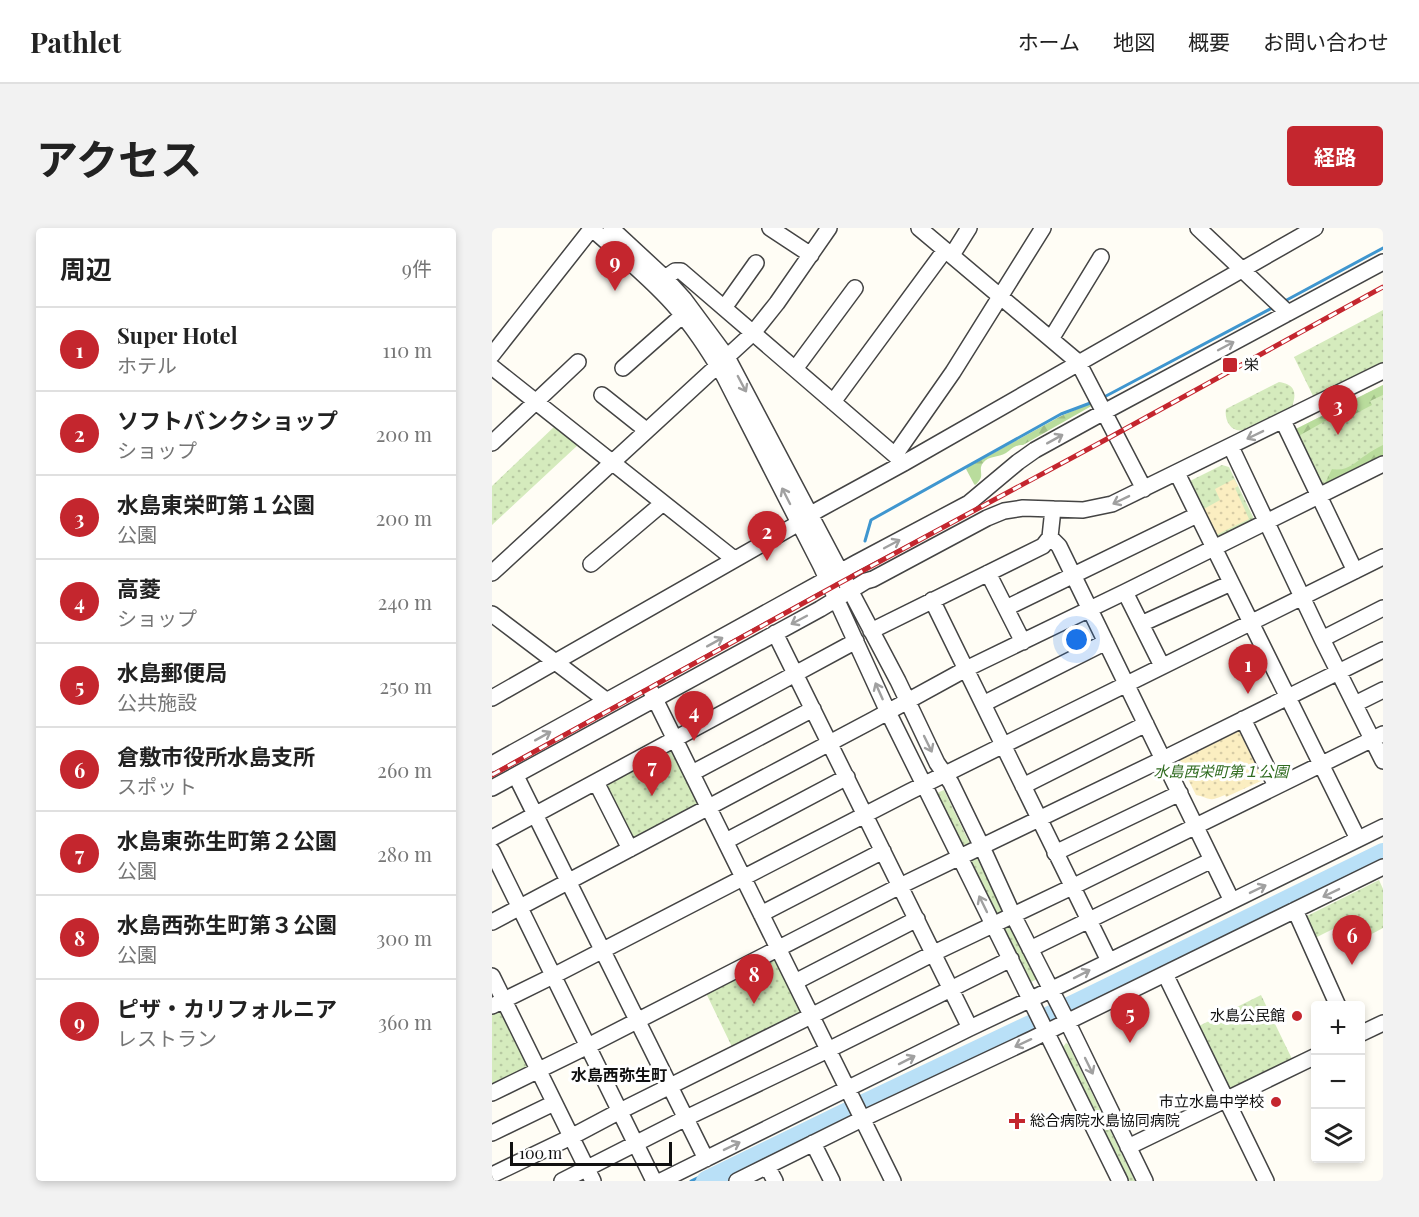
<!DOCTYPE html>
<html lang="ja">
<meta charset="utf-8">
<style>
body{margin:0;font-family:"Playfair Display","Noto Sans JP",serif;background:#f2f2f2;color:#222}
.controls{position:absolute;right:18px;bottom:18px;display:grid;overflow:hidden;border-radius:6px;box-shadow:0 3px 9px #0003}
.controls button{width:54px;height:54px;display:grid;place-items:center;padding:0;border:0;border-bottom:2px solid #e0e0e0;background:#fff;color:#222;font:30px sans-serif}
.scale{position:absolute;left:18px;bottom:15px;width:162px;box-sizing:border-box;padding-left:6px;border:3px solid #111;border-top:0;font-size:16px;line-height:21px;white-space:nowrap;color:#111;-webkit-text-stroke:4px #fff;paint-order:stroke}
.you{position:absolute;left:585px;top:412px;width:21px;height:21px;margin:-15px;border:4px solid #fff;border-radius:50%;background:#1a73e8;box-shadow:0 0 0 9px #1a73e833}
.badge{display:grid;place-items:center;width:39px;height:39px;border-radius:50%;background:#c4262e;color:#fff;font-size:20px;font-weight:700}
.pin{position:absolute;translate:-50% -50px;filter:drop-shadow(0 2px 3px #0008)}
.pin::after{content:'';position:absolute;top:32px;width:21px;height:18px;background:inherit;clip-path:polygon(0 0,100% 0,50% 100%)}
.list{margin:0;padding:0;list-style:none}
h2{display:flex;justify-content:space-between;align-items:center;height:78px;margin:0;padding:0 24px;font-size:26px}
h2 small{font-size:20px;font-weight:400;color:#767676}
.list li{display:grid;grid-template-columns:39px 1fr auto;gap:18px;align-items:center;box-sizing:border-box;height:84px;padding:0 24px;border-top:2px solid #e0e0e0}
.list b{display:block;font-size:22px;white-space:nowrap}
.list p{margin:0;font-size:20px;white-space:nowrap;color:#767676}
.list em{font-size:20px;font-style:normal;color:#767676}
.icon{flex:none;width:33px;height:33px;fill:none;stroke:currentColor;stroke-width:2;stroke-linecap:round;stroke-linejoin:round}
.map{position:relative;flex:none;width:891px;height:953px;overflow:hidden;border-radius:6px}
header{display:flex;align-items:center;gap:36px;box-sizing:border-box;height:84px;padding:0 30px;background:#fff;border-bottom:2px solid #e0e0e0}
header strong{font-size:28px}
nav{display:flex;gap:33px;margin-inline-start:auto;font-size:21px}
.intro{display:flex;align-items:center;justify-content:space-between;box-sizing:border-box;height:144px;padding:0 36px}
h1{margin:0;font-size:42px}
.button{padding:15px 27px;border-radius:6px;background:#c4262e;color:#fff;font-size:21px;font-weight:700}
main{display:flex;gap:36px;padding:0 36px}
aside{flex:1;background:#fff;border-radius:6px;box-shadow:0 3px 9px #0003}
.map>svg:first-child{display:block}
.grass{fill:url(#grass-dots)}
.forest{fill:url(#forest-firs)}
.sand{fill:url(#sand-dots)}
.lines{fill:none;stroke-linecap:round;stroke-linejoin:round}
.stream{stroke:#3f96cf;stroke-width:3}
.river{stroke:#b9e0f7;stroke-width:20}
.minor-casing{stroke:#444;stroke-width:18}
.minor{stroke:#fff;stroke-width:15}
.rail-casing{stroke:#c4262e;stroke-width:5}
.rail{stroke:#fff;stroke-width:3;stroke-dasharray:9;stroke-linecap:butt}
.oneway{stroke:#a0a0a0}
.poi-dot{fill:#c4262e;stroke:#fff;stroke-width:2}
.labels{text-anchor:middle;stroke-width:6;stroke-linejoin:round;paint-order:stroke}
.poi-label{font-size:15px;fill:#111;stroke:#fff;text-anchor:start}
.park-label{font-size:15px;font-style:italic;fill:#2f6b1f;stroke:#fff}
.neighbourhood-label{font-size:16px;font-weight:bold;fill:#111;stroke:#fff}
</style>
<header>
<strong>Pathlet</strong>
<nav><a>ホーム</a><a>地図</a><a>概要</a><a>お問い合わせ</a></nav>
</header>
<div class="intro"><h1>アクセス</h1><a class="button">経路</a></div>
<main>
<aside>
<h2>周辺<small>9件</small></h2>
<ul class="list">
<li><span class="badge">1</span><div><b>Super Hotel</b><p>ホテル</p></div><em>110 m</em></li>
<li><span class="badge">2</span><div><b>ソフトバンクショップ</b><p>ショップ</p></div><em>200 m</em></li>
<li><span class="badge">3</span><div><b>水島東栄町第１公園</b><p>公園</p></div><em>200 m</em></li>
<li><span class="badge">4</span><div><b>高菱</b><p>ショップ</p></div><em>240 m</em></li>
<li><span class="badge">5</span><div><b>水島郵便局</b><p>公共施設</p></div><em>250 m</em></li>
<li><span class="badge">6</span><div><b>倉敷市役所水島支所</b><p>スポット</p></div><em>260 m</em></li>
<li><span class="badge">7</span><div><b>水島東弥生町第２公園</b><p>公園</p></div><em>280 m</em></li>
<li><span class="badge">8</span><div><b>水島西弥生町第３公園</b><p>公園</p></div><em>300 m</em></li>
<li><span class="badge">9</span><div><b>ピザ・カリフォルニア</b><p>レストラン</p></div><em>360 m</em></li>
</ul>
</aside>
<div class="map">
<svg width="891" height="953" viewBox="0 0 891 953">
<defs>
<pattern id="grass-dots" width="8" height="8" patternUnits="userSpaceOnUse" patternTransform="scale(1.5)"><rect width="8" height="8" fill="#d5ebbd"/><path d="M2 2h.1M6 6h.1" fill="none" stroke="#b6c8a1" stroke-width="1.8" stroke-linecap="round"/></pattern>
<pattern id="forest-firs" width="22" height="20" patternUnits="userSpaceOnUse" patternTransform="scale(1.5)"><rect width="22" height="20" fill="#b9dc9c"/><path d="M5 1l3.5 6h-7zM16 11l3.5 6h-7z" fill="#9ebc85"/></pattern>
<pattern id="sand-dots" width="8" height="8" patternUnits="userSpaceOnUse" patternTransform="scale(1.5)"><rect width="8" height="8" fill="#fbeec1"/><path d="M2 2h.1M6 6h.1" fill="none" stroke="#d6cba5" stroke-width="1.8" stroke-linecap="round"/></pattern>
</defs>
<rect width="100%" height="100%" fill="#fffdf5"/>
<!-- grass -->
<path class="grass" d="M891,82V137L823,172L802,129Z
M787,154C803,156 805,165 800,179L751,202C739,205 732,192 734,181Z
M891,157V232L827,262L800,203Z
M64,197L87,216L0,297V258Z
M730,237L737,239L764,295L723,315L694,255Z
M180,520L209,579L138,616L111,556Z
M452,562L478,616V619L475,620L472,619L445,565Z
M483,626L512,685L506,688L477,629Z
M887,652L891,661V700L874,709L872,706L861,711L853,695L821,711L811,690Z
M517,695L545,751L539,754L511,698Z
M282,728L311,789L242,823L213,763Z
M769,767L802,835L739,866L703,800Z
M12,781L41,838L0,860V787Z
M574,815L576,816L643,953H637L571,819Z"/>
<!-- forest -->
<path class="forest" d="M891,157V167L878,173L880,177L861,187L853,185L844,187L803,210L800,203Z
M602,174L603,176L531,217C522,217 520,221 514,225C506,230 497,227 491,235C487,240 490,244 489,249C488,252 485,256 483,257L482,256L474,241L476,239L569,188Z
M891,217V232L835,258L833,255L840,241C855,244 862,235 874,227C879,223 885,220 891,217Z"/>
<!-- sand -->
<path class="sand" d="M742,251L746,258L743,260L757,291L724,307L710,282L728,272L723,261Z
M747,503L771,552L734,569L733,567C715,574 721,571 704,567L687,533Z"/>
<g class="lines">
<!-- stream -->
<path class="stream" d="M791,74L891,20
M614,168L782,79
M373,313L379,292L569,186L601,174
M571,775L891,617
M549,785L562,779
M365,872L541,789
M199,953L356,877"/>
<!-- river -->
<path class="river" d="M214,953L374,875L587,774L891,625"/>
<defs>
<path id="minor" d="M99,0C127,25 156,48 181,76C201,98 216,122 232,148L329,338L396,484L628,953
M119,0L173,50L192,71L235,129L406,453L445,535L459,555L490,619L521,687L575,793L653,953
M278,0L319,27
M427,0L586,134L652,261
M706,0L796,85
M460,27L477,0
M173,50L183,43H189L412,235
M232,80L264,35
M559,111L609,29
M0,127L100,0
M0,139L242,331
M131,140L191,87
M303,141L363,60
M110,167L154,202
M341,174L453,22
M791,193L863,343
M0,215L86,134
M739,219L830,411L891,533
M403,227L461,144L551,0
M685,245L866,611
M558,309L567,318L740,673
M99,336L171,275
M0,345L261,105L285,75L337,0
M496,345L531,414
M633,364L670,438
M440,372L617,733
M514,380L705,287
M0,386L115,473
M649,396L739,355
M379,403L551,318L558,309L561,281
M283,405L478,800
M830,411L891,380
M159,463L401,953
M0,470L300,299L326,282L412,235L823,0
M491,476L614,414
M863,476L891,462
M751,491L784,558
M0,536L364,335L477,275L526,234L543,222L612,184L891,34
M200,545L321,481
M24,548L214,931
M104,554L138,621
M531,558L654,496
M0,560L328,381L374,353L381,351L495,290L512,283L531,280L591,282L620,276L891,143
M0,610L364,413
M234,613L355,549
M0,623L162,953
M563,625L688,565
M803,682L846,778
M269,686L391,623
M0,694L381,492L474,441L633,364L891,236
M538,721L720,632
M673,746L774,953
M0,748L101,953
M303,754L425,691
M0,778L61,748L417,564L891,329
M868,806L891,795
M0,865L96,818L408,658L671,531L891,422
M0,905L62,875
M321,915L340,953
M636,919L824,828
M275,938L283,953
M0,947L79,909L128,883L319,788L442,725L580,659L891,506
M70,953L194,890L336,822L519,731
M169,953L478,800L575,754L891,599
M245,953L370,891L540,811L891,639"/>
</defs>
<!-- minor casing -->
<use href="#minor" class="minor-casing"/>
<!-- minor -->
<use href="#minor" class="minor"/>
<defs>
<path id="rail" d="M0,547L346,356L613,212L891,59"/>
</defs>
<!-- rail casing -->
<use href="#rail" class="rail-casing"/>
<!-- rail -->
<use href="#rail" class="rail"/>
</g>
<!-- one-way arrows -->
<defs><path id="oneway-shaft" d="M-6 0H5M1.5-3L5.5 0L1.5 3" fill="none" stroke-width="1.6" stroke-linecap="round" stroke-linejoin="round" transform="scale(1.5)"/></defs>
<g class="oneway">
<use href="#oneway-shaft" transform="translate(734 118) rotate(-28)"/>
<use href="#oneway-shaft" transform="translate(250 156) rotate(62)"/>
<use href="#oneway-shaft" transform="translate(763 207) rotate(154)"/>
<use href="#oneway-shaft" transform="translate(563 211) rotate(-29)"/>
<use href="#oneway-shaft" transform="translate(294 268) rotate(-117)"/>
<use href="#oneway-shaft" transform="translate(629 272) rotate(154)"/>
<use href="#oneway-shaft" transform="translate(400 316) rotate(-28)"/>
<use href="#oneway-shaft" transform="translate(307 392) rotate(152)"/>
<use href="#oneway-shaft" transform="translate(223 414) rotate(-29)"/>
<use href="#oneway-shaft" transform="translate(387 463) rotate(-114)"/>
<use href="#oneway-shaft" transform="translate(51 508) rotate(-29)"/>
<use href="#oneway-shaft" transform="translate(436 516) rotate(64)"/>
<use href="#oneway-shaft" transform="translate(766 661) rotate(-26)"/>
<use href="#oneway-shaft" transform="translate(839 665) rotate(154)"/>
<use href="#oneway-shaft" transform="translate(491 676) rotate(-116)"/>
<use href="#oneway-shaft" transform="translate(590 746) rotate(-27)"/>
<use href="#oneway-shaft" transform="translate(531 815) rotate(155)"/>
<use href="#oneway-shaft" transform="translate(415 832) rotate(-27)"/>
<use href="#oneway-shaft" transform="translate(597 838) rotate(64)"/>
<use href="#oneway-shaft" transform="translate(240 918) rotate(-26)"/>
</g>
<!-- markers -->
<g class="poi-dot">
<rect x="730" y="129" width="16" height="16" rx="3"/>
<circle cx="805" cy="788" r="6"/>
<circle cx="784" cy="874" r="6"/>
<path d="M522 884h6v6h6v6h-6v6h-6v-6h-6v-6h6z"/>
</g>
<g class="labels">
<!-- poi labels -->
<g class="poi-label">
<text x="752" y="142">栄</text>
<text x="793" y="793" text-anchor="end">水島公民館</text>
<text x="772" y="879" text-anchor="end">市立水島中学校</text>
<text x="538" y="898">総合病院水島協同病院</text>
</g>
<!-- park labels -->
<g class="park-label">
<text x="729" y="549">水島西栄町第１公園</text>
</g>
<!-- neighbourhood labels -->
<g class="neighbourhood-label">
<text x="127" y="853">水島西弥生町</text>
</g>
</g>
</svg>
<div class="controls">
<button>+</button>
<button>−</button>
<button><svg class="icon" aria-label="layers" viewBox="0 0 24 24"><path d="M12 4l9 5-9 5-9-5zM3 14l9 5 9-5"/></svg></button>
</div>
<div class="scale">100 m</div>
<div class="you"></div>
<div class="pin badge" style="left:756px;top:466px">1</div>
<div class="pin badge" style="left:275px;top:333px">2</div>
<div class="pin badge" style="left:846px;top:207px">3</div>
<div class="pin badge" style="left:202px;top:513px">4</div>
<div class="pin badge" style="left:638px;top:815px">5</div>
<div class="pin badge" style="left:860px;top:737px">6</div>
<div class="pin badge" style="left:160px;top:568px">7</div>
<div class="pin badge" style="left:262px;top:776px">8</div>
<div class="pin badge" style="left:123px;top:63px">9</div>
</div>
</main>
